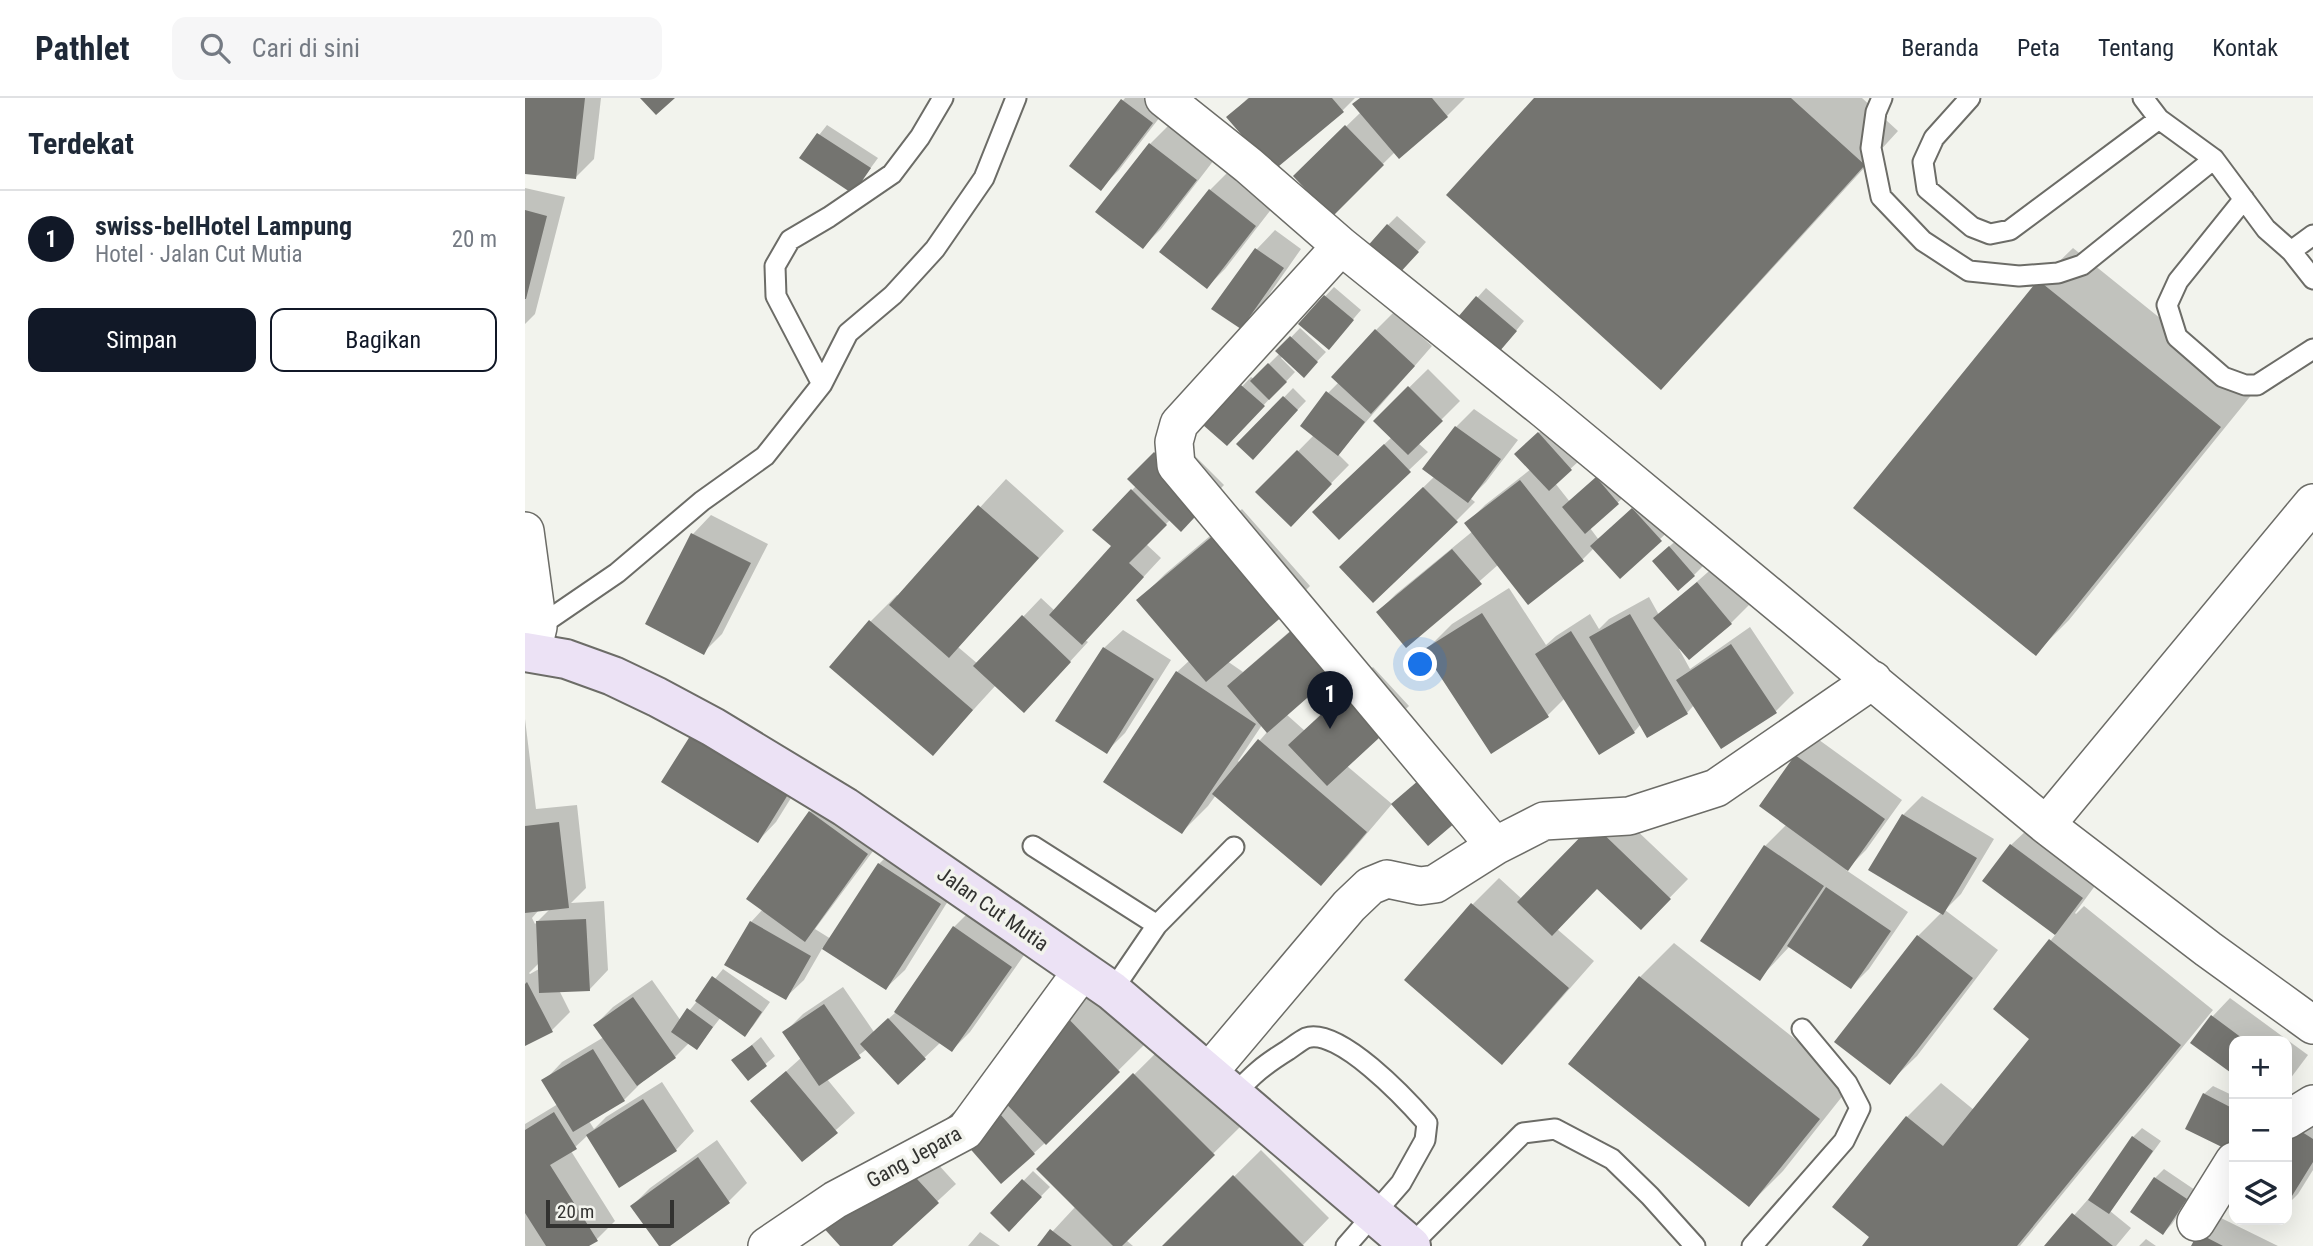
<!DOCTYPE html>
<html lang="id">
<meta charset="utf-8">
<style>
body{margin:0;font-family:"Roboto Condensed",sans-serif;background:#f6f6f7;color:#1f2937}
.controls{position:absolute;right:21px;bottom:21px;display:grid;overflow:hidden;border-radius:14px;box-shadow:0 7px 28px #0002}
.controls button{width:63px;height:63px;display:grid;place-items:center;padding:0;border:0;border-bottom:2px solid #e0e1e3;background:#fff;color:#1f2937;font:35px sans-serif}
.scale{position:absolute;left:21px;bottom:18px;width:128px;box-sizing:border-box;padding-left:7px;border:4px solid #323230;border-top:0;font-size:19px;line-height:24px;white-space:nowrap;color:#323230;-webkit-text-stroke:5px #f2f3ed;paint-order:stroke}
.you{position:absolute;left:896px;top:567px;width:24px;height:24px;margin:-18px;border:5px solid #fff;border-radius:50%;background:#1a73e8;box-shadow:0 0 0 10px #1a73e833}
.badge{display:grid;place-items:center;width:46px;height:46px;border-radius:50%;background:#111827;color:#fff;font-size:23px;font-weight:700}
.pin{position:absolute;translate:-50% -58px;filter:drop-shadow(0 2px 4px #0008)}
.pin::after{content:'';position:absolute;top:37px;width:24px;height:21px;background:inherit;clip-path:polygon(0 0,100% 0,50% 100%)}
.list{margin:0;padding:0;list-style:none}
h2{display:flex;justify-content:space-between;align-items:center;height:91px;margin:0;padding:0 28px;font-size:30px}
h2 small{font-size:23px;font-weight:400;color:#747a83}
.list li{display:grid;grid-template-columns:46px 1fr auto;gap:21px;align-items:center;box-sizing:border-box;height:98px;padding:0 28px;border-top:2px solid #e0e1e3}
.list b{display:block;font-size:26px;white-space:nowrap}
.list p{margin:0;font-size:23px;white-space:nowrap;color:#747a83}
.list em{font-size:23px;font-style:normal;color:#747a83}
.actions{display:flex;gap:14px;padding:21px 28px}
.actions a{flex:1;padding:16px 0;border:2px solid #111827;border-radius:14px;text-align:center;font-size:24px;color:#111827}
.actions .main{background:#111827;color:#fff}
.icon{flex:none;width:38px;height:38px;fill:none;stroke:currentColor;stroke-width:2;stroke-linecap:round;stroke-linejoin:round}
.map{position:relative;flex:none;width:1788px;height:1148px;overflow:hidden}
header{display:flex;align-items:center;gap:42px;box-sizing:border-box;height:98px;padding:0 35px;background:#fff;border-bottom:2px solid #e0e1e3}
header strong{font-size:33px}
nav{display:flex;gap:38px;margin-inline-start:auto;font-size:24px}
.search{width:490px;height:63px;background:#f6f6f7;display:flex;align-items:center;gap:18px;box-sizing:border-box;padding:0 24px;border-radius:14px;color:#747a83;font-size:26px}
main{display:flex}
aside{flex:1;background:#fff}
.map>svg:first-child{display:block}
.shadow{fill:#0003;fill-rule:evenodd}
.building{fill:#747470}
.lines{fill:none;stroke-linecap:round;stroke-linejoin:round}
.service-casing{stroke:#6c6c67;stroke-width:23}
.minor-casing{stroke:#6c6c67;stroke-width:40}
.secondary-casing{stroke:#6c6c67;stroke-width:42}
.service{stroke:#fff;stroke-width:19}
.minor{stroke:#fff;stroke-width:37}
.secondary{stroke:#ece2f5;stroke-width:38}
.labels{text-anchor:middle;stroke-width:7;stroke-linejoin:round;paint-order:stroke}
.street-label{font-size:21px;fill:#323230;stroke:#f2f3ed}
</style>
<header>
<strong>Pathlet</strong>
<div class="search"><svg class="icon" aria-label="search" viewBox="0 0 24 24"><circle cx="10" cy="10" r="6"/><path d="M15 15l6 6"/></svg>Cari di sini</div>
<nav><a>Beranda</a><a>Peta</a><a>Tentang</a><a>Kontak</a></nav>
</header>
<main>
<aside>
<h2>Terdekat<small></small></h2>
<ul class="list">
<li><span class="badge">1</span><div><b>swiss-belHotel Lampung</b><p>Hotel · Jalan Cut Mutia</p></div><em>20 m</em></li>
</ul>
<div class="actions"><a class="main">Simpan</a><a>Bagikan</a></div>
</aside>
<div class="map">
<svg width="1788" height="1148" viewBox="0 0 1788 1148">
<rect width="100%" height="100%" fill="#f2f3ed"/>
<!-- shadow -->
<path class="shadow" d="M0,0H76L69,61L50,80L0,74Z
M600,0H637L645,6L594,72L576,90L547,68Z
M723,0H830L817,13L704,19Z
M836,0H940L922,18L870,54L807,116L770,78L836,14Z
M1011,0H1337L1373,33L1169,256L1136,289Z
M302,27L353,60L328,94L276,60Z
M643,28L689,62L636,131L618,149L625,46Z
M703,74L748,109L700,171L682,189L685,92Z
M0,90L40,99L10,216L0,226Z
M872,118L901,144L871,177L863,127Z
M750,132L776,151L734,211L716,229L689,210L732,151Z
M1548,150L1728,295L1544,522L1511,555L1514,183Z
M809,189L836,212L812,240L775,225Z
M961,190L999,223L977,250L929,226Z
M869,214L907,248L813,356L824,367L766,426L733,394L789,337L803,295L814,284L851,232Z
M775,230L801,254L779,277L758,258L756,260L770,274L702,346L681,327L726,279L729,281L755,255L753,253Z
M903,271L935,303L893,345L903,354L884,372L808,395L867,339L850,323Z
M768,290L781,303L736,350L714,346Z
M949,311L993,342L961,384L945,400L950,404L931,423L835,451L910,378L931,329Z
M1023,327L1055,362L1030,385L1045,404L1081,372L1102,396L1065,430L1074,442L1127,393L1154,423L1095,479L1069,450L1057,462L974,466L881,548L853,514L871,496L948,433L942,425L960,407L1006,371L1000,347Z
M649,337L699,387L656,432L645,422L621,446L636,460L560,542L563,544L517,594L471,587L408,656L306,569L346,523L372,497L374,498L481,381L539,433L433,549L453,566L516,500L530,513L589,448L569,432L611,388L604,381Z
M717,411L785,488L759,514L702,563L718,574L793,509L831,553L761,616L780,633L848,569L884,608L822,668L867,706L822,759L796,786L691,697L683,708L657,734L652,574L665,562L614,502L640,476ZM737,627L743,633L715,665L713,663Z
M186,417L243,446L197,536L179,554L122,525L168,436Z
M1154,440L1178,468L1169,477L1138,454Z
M1191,467L1224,507L1206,525L1154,551L1165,571L1225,529L1269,595L1251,613L1197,648L1169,607L1162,615L1116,626L1109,634L1040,600L1023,617L967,653L901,552L927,526L984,490L1021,547L1031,538L1065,516L1074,531L1084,521L1124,499L1134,517Z
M598,532L646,562L600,635L581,654L579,550Z
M0,621L11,711L52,707L61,790L46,805L79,803L83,872L65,891L34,892L45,914L27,932L0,946ZM26,810L10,826L7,820L13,813ZM14,865V871L5,876L4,875Z
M1290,639L1377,702L1341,752L1321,772L1383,814L1344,871L1326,889L1265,848L1234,881L1240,748L1262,726L1236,708L1272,658Z
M281,676L251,724L233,743L139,684Z
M303,696L360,737L290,831L306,841L354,766L372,748L433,787L380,872L361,890L298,849L279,882L260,900L226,824L238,811L285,714Z
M1397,698L1469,741L1436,796L1420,812L1473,852L1392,958L1365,984L1393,838L1417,814L1346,772L1378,717Z
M1087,709L1163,781L1115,830L1072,789L1032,831L1069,863L1003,938L977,965L947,807L974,780L997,801Z
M1505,729L1575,781L1550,815L1551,816L1559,808L1688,912L1495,1148H1339L1347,1139L1309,1108L1382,1019L1416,985L1449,1012L1507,941L1470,911L1531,836L1460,783L1486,747Z
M447,811L504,850L445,934L427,952L416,944L373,985L342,951L302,981L330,1015L277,1062L228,1003L277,959L260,934L278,916L318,889L349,934L371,914L429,829Z
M1149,845L1327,986L1258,1073L1224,1107L1046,966L1115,879Z
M198,871L245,904L228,928L220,936L196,919L172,950L165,944L150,959L117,984L99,1002L64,1023L69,1031L81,1019L137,984L169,1033L151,1052L63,1037L46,1053L90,1123L71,1142L61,1148H0V1026L33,1006L19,983L37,964L79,939L70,927L88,909L127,882L156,923Z
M563,887L620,946L521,1044L509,1055L422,1022Z
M1705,900L1783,957L1762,985V943H1709V975L1668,945L1687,919Z
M236,939L250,958L223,981L209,962Z
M636,950L715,1029L601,1142L608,1148H514L551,1108L514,1071Z
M1688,988L1709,998V1040L1700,1049L1679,996Z
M1788,1011V1072L1773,1096L1762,1107V1031Z
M1617,1030L1636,1043L1585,1113L1606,1130L1591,1148H1522L1566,1098L1608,1039Z
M390,1041L431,1086L364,1148H317Z
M192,1042L222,1085L204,1103L142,1148H136L107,1108L125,1090Z
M736,1052L804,1120L777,1148H639Z
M1639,1071L1670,1092L1647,1126L1638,1135L1630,1080Z
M508,1073L525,1089L484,1131L467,1115Z
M1692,1118L1753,1148H1668Z
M455,1134L475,1148H443Z
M1621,1141L1631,1148H1614Z"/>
<!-- building -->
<path class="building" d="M0,0H60L51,81L0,76Z
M115,0H150L131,17Z
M724,0H807L819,14L748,73L701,19Z
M835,0H907L923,19L874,61L827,6Z
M1009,0H1266L1340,67L1136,292L921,97Z
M596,1L628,25L576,93L544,68Z
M820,27L859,67L807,119L768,78Z
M292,35L346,70L328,96L274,60Z
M624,45L672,82L618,151L570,114Z
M684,91L731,128L682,191L634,154Z
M0,112L22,118L1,201H0Z
M862,126L894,154L871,179L840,151Z
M730,150L759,170L716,231L686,211Z
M1513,182L1696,329L1511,558L1328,410Z
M799,197L829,222L804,252L773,226Z
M951,198L992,233L968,261L927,226Z
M850,231L890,268L846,316L806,279Z
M765,238L793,264L779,280L750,253Z
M743,265L762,284L744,302L725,283Z
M716,287L740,308L702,348L678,327Z
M883,288L918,323L883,357L848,323Z
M801,293L840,324L813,358L775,328Z
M758,298L773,312L728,362L711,346Z
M930,328L976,361L943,405L897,371Z
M1013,334L1047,372L1024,393L989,356Z
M859,346L886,374L814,442L787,414Z
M772,352L807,386L766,429L730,394Z
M629,354L682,406L656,434L602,381Z
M1071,379L1094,406L1060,436L1037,409Z
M995,382L1059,463L1003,507L939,425Z
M898,389L933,424L848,505L814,469Z
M606,391L642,427L604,465L619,479L557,547L524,517L586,448L567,432Z
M453,407L514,460L424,560L364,507Z
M1107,410L1137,443L1095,481L1065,448Z
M166,435L226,465L179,557L120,526Z
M690,436L760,516L681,584L611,502Z
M1144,448L1170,478L1153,493L1127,463Z
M927,451L957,486L881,550L851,514Z
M1172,484L1207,526L1164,562L1128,520Z
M957,515L1024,619L966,656L898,552Z
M1105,516L1163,616L1122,640L1064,539Z
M497,517L546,564L499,615L448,568Z
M344,522L448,612L408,658L304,569Z
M774,526L814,572L742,635L702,588Z
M1046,533L1110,635L1074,657L1010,556Z
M1206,546L1252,615L1196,651L1151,582Z
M578,549L629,581L582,656L530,623Z
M651,573L731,626L657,736L578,684Z
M829,586L867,628L802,688L763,647Z
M167,635L264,695L233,745L136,684Z
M733,641L842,734L796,788L687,696Z
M1270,657L1360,721L1323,773L1234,708Z
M894,682L931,724L903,748L866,706Z
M284,713L343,756L280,844L221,801Z
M1377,716L1452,760L1418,817L1343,772Z
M34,724L44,810L0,815V728Z
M1068,726L1146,801L1116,832L1072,791L1027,838L992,804Z
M1485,746L1558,800L1530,837L1457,783Z
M1239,747L1299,788L1235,883L1175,843Z
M353,765L416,806L361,892L297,851Z
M1301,789L1366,833L1326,891L1262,848Z
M946,805L1044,890L977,967L879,882Z
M61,821L65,893L14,895L11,823Z
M225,823L286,858L261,902L199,867Z
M428,828L487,869L427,954L369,914Z
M1392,837L1448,880L1365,987L1309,944Z
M1524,841L1656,947L1492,1148H1337L1344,1139L1307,1109L1381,1018L1418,1048L1504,941L1468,911Z
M187,878L237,914L220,939L170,903Z
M1114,878L1295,1021L1224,1109L1043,966Z
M2,884L28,934L0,948V886Z
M108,899L151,960L112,988L68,927Z
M299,906L336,960L294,988L257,934Z
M162,910L188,929L172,952L146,934Z
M535,912L595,974L521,1047L460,984Z
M1686,917L1721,943H1709V977L1665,945Z
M363,920L401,961L373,987L335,946Z
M227,947L242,968L223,983L206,962Z
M68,951L100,1003L48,1034L16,982Z
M261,973L313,1035L277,1064L225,1003Z
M608,975L690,1057L597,1148H588L511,1071Z
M454,992L510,1056L476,1086L420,1022Z
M1678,995L1709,1011V1033L1701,1051L1660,1031Z
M118,1001L152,1053L94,1090L61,1037Z
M29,1014L52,1051L25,1067L73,1143L64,1148H21L0,1115V1032Z
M1763,1025L1788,1041V1064L1762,1106Z
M1607,1038L1628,1053L1584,1116L1563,1102Z
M371,1058L414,1105L367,1148H315L295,1126Z
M173,1059L205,1105L145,1148H134L105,1108Z
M708,1077L779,1148H637Z
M1629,1079L1662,1101L1638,1137L1605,1114Z
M497,1081L517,1099L484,1134L465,1115Z
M1547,1115L1588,1148H1519Z
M525,1131L547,1148H512Z
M1673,1135L1698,1148H1666Z"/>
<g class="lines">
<defs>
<path id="service" d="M1357,0L1351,14L1346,50L1356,99L1398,143L1444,173L1494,178L1533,175L1557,167L1689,61
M1445,0L1409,40L1398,64L1402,91L1447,129L1465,136L1485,132L1634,21
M1618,0L1634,21L1689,61L1741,131L1766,153L1788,137
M1719,101L1653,183L1642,207L1652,239L1698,279L1720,287H1732L1788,251
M1766,153L1788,181
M297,286L251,198L250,168L265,142L304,119L367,76L395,39L418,0
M13,529L92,475L177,403L240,358L297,286L323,235L368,197L410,151L459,80L491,0
M508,748L632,827
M587,893L632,827L709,749
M709,997C728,976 739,967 763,952C769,948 775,943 781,940C813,928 882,1002 902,1025L900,1042L876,1085L821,1148
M886,1147L998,1035L1030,1031L1087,1061L1125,1098L1170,1148
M1227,1148L1319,1043L1335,1010L1322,985L1277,931"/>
<path id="minor" d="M639,0L723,67L816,148L1020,312L1521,727L1683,851L1788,927
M816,148L654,326L649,344L651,367L970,748
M0,433L13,529L7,554
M1521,727L1788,405
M683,975L824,808L845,788L862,781L895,788L910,786L970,748L1019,723L1104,718L1191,690L1348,582
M1762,1022L1788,1006
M1671,1124L1709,1063
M242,1148L310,1102L440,1033L557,873"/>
<path id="secondary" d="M0,554L41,561L88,578L132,599L188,629L320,709L587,893L886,1148"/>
</defs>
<!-- service casing -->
<use href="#service" class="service-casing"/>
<!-- minor casing -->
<use href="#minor" class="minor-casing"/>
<!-- secondary casing -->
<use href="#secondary" class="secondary-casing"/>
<!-- service -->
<use href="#service" class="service"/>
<!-- minor -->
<use href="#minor" class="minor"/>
<!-- secondary -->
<use href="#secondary" class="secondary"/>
</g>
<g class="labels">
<!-- street labels -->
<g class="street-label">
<text transform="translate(468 811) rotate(35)" y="7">Jalan Cut Mutia</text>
<text transform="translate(389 1059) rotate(-29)" y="7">Gang Jepara</text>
</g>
</g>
</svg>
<div class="controls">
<button>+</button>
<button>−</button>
<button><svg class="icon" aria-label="layers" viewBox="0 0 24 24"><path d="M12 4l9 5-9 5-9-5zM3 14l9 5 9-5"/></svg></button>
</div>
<div class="scale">20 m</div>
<div class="you"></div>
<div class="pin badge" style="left:805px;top:631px">1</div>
</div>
</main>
